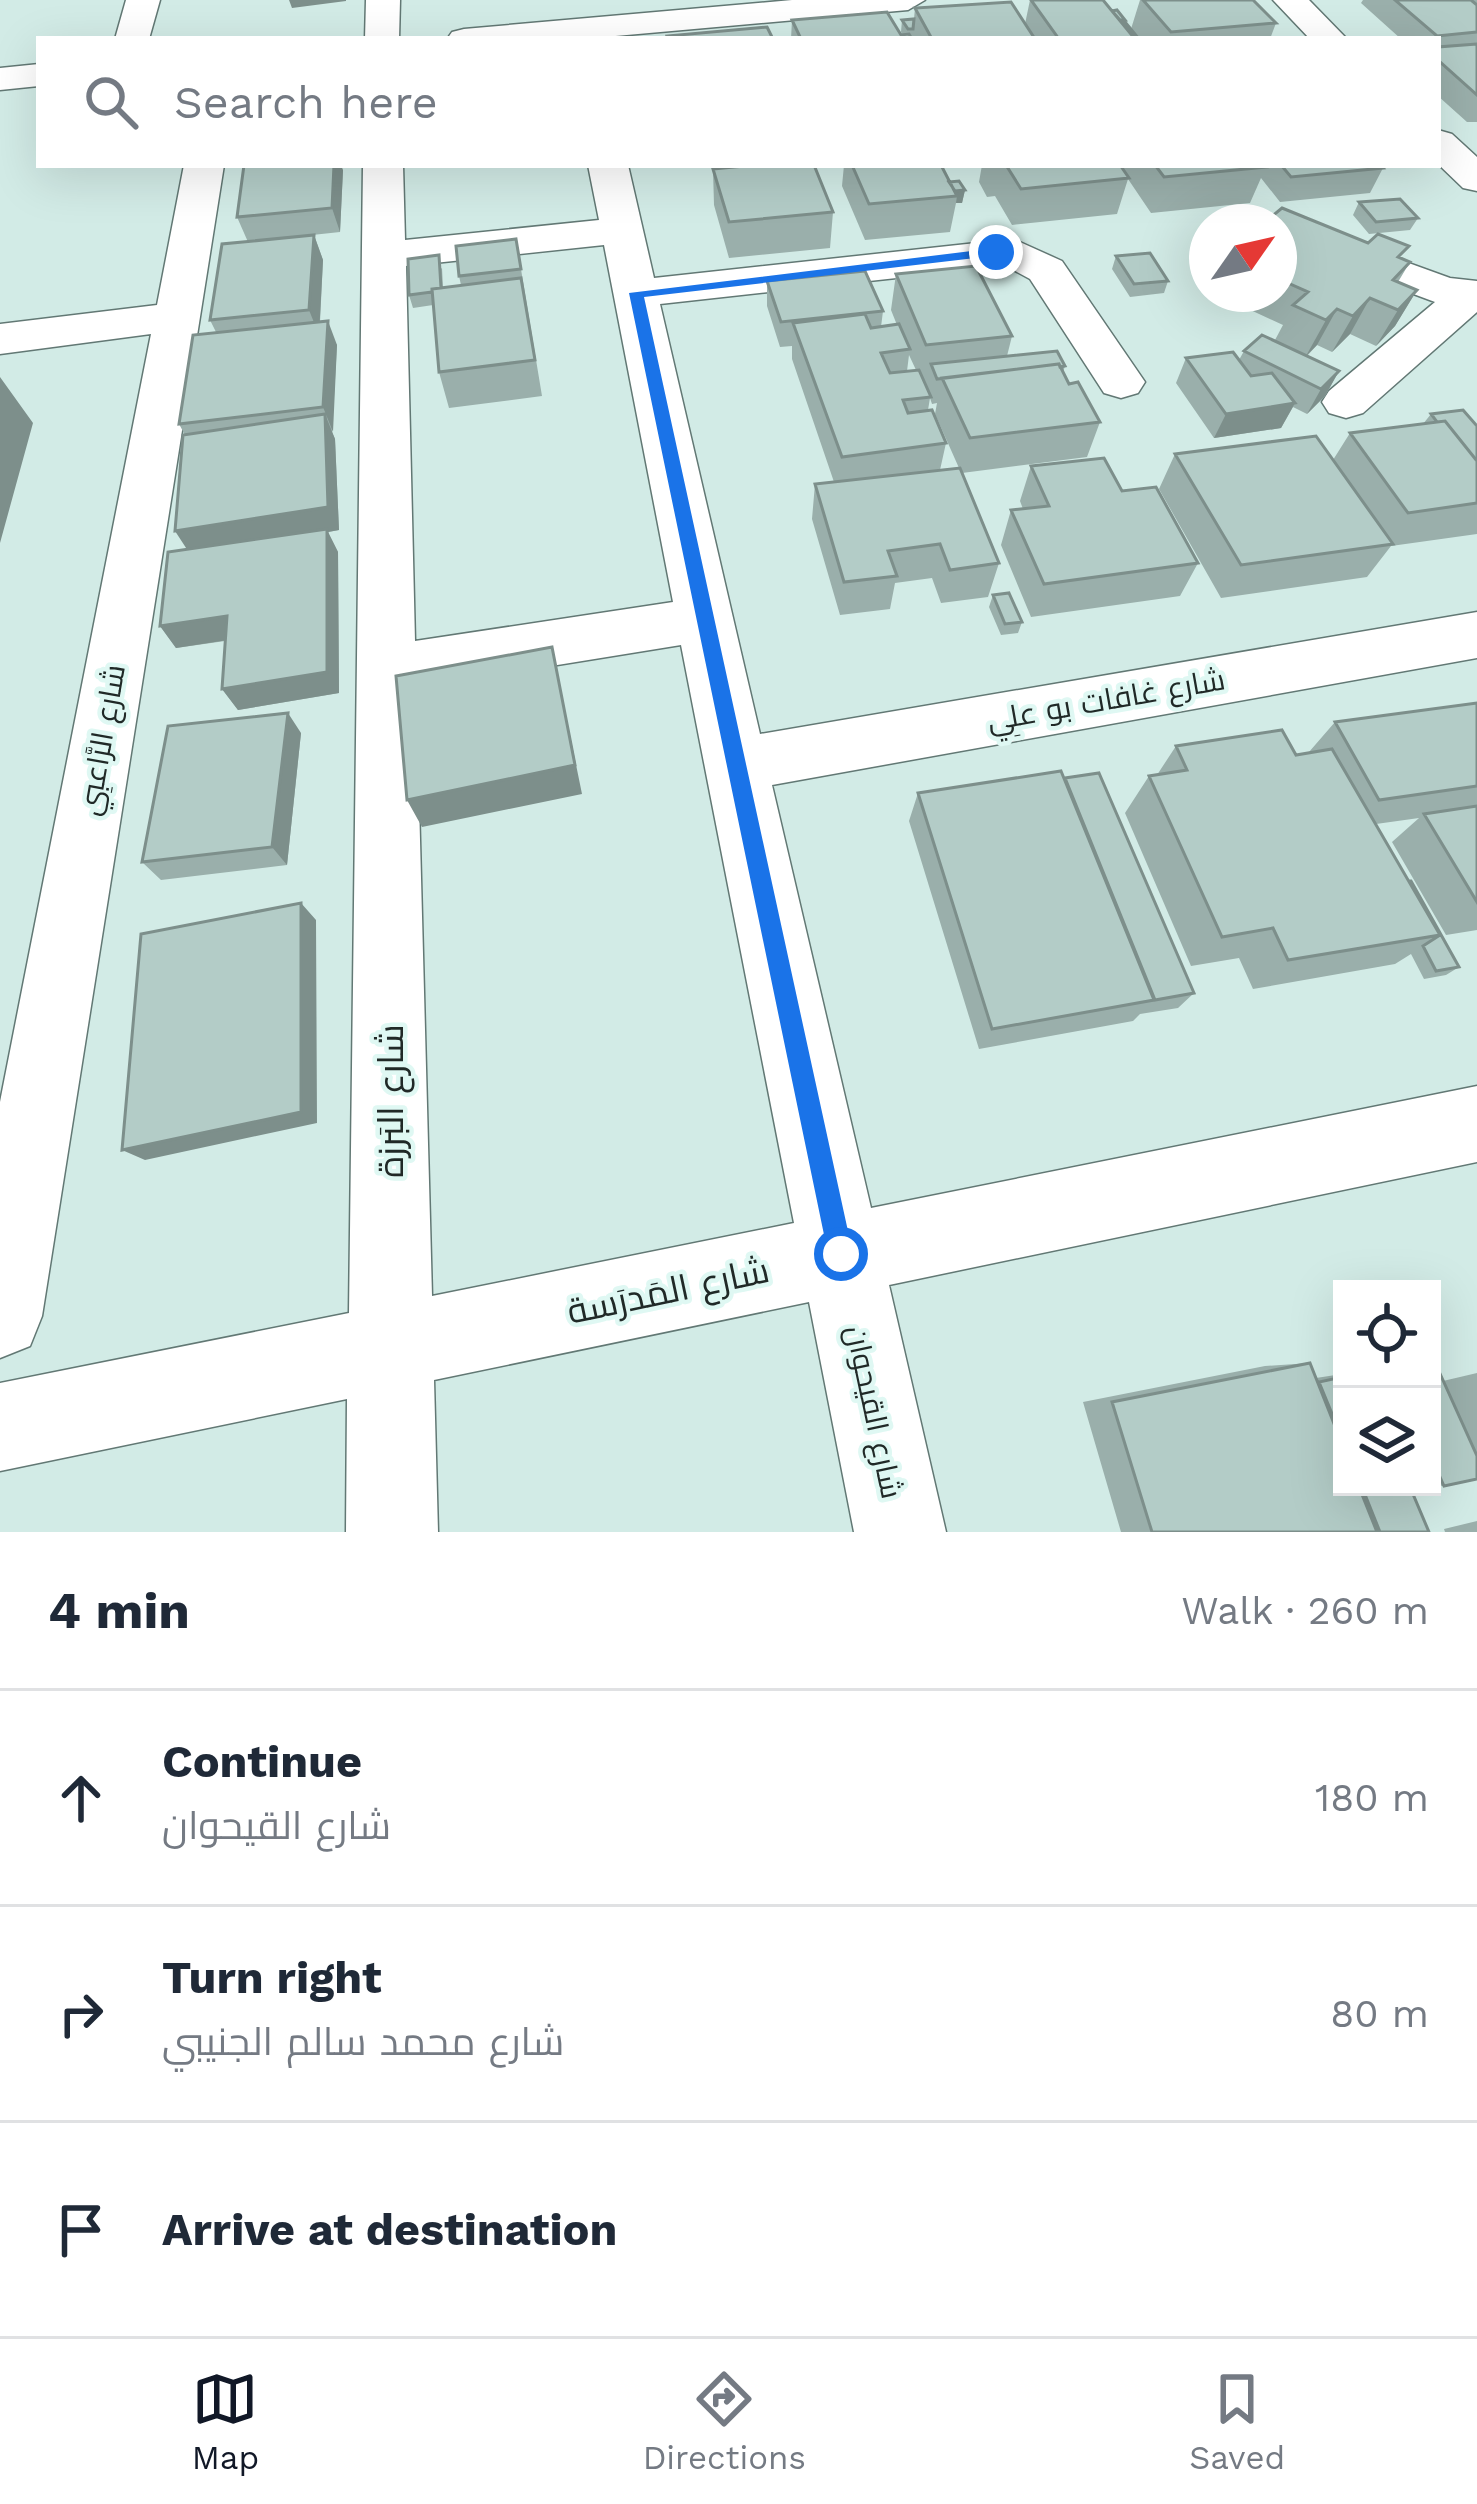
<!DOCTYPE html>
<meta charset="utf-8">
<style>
body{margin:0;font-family:"Work Sans",Cairo,sans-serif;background:#f6f6f7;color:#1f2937}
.controls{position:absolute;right:36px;bottom:36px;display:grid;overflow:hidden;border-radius:0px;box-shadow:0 12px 48px #0002}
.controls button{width:108px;height:108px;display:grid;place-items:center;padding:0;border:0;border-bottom:3px solid #e0e1e3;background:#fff;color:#1f2937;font:60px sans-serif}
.compass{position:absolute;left:1189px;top:204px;width:108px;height:108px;border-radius:50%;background:#fff;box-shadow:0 12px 48px #0002;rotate:56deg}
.stop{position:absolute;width:36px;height:36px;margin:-27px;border:9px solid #1a73e8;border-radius:50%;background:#fff}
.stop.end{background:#1a73e8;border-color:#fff;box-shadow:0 3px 12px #0008}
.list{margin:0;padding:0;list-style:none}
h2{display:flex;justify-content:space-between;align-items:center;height:156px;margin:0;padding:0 48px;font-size:51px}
h2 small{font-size:39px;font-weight:400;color:#747a83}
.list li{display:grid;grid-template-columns:78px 1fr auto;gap:36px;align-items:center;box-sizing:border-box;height:216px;padding:0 48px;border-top:3px solid #e0e1e3}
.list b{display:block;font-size:45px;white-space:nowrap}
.list p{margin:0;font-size:39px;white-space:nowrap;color:#747a83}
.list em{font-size:39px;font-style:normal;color:#747a83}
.icon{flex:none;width:66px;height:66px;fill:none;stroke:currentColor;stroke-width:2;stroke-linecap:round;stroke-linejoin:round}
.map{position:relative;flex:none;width:1477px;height:1532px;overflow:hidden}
.search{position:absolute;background:#fff;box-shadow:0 12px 48px #0002;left:36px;right:36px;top:36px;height:132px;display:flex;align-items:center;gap:30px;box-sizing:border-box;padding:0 42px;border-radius:0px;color:#747a83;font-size:45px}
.sheet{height:804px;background:#fff}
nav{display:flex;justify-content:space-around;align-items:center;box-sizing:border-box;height:168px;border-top:3px solid #e0e1e3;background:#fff;font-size:33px;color:#747a83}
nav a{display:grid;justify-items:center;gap:6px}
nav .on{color:#111827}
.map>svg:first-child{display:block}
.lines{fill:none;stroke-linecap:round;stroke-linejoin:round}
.minor-casing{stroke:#627874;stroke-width:3}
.minor{fill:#fff;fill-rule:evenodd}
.wall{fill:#9aafab;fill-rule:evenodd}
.shaded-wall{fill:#7d8f8b}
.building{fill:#b3ccc7;stroke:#7d8f8b;stroke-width:3}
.route{fill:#1a73e8}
.labels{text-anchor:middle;stroke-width:9;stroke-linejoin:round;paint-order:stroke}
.street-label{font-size:30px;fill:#202927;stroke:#dff8f3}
.near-street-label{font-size:36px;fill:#202927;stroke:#dff8f3}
</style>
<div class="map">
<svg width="1477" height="1532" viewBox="0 0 1477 1532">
<rect width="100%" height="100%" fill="#d2ebe6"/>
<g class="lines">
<defs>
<path id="minor" d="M126,0H160L149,39H115Z
M366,0H400L399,39H365Z
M792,0H925L908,10L582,39H447L452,32L464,29Z
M1273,0H1309L1347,39H1310Z
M39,64V86L0,90V68Z
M1438,130L1452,134L1477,157V191L1463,188L1438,164Z
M184,165H224L42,1316L30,1346L0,1358V1102L151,334L0,354V324L157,305Z
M363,165H403L405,240L599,220L588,165H628L654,278L1013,239L1062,261L1145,382L1138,393L1121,398L1104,393L1030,279L1006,266L660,304L760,734L1477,612V658L772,785L871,1208L1477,1086V1162L889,1285L946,1532H854L809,1302L434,1380L438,1532H346L347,1399L0,1471V1383L349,1313ZM604,245L673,602L415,641L406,266ZM681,645L794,1223L432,1296L416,688Z
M1279,216L1450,278L1477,281V312L1363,413L1346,418L1329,413L1322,402L1329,391L1435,302L1279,244V222H1263Z"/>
</defs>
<!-- minor casing -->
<use href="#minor" class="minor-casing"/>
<!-- minor -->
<use href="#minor" class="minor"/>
</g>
<!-- wall -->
<path class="wall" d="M1030,0L1112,11L1125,20L1124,22L1131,29L1140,0H1253L1276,23L1270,39H791L792,20L903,35L901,32L902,20L914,19L915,8L1025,24Z
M1363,0H1477V122H1467L1438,96V39H1401L1361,3Z
M844,165H941L949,182L965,190L962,203H956L950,232L865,240L842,186Z
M982,165H1380L1383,168L1370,193L1280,202L1261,178L1250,203L1151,213L1128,179L1117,214L1012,225L995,196L987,197L979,182Z
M713,169L833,212L830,248L729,258L714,205Z
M343,170L340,232L248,242L237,217Z
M1359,202L1418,218L1410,230L1369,234L1353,215Z
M1279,222L1410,262L1398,282L1417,290L1395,326L1376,346L1350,334L1332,352L1317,345L1307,356L1339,371L1325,396L1307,414L1293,407L1281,428L1214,438L1176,383L1186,358L1239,360L1244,351L1275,340L1283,325L1216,294H1279Z
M314,235L323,260L320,322L337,345L332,432L335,439L339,530L328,532L338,552L339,693L238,710L222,689L225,641L176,648L160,626L187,549L185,435L179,424L216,332L210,320Z
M516,239L542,396L449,408L439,372L433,305L413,308L409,295L442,268L443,287L461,285L459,276Z
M1116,256L1168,281L1164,293L1130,297L1112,269Z
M896,274L1012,336L1007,356L1065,366L1063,372L1069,384L1100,422L1087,457L962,473L999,563L988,597L941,603L932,578L895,583L890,609L840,615L812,519L815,484L834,482L792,359V346L780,347L767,306V281L883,311L881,327L897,325L891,310ZM909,355L916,370L907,371ZM930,398L932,404L937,403L935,414L959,468L940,470L946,443L928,410Z
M1431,414L1476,425L1477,424V534L1391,546L1367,577L1221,598L1159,489L1175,454L1333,460L1350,433L1423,424Z
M1031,466L1122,491L1198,563L1180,596L1031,617L1001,545L1011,510L1023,509L1020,501Z
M993,595L1022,622L1018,633L1001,635L989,607Z
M1477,703V930L1446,935L1392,842L1419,818L1376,824L1459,967L1446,975L1424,979L1411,954L1395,964L1253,989L1239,958L1191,966L1125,813L1149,776L1157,775L1176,746L1296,755L1309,752L1335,722Z
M301,733L287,865L161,880L142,862Z
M1064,779L1194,993L1178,1008L1140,1014L1133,1021L979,1049L909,821L918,793Z
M1432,1358L1443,1381L1477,1373V1479L1444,1486L1432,1485Z
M1310,1363L1316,1378L1342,1374V1487H1410L1429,1532H1121L1083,1402L1265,1366Z
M1477,1521V1532H1445L1444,1529Z"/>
<!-- shaded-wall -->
<path class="shaded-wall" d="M289,0H346V1L292,8Z
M334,165H341L343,170L340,232L332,208Z
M965,190L962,203H956L957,196L945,192Z
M314,235L323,260L319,335L309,310Z
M1417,290L1395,326L1376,346L1398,310Z
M1370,298L1350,334L1332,352L1353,316Z
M1337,309L1317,345L1306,356L1326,320Z
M328,321L337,345L333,432L323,407Z
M1339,371L1325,396L1307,414L1321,389Z
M0,377L33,423L0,543Z
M1295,403L1281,428L1214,438L1226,414Z
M325,414L335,439L339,530L328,532L338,552L339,693L238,710L222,689L327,672L190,554L175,531Z
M227,616L241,638L176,648L160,626Z
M552,647L582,794L422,827L407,800Z
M288,713L301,733L287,865L272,847Z
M301,903L316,920L317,1123L145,1160L122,1150Z"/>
<!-- building -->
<path class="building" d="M1031,0H1103L1135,39H1059Z
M1143,0H1253L1276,23L1171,32Z
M1395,0H1471L1477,5V32L1437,36Z
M1011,2L1035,39H932L915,8Z
M1117,10L1125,20H1120L1112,11Z
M887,12L901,35L909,34L912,39H801L792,20Z
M914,19L913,29H908L902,20Z
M1125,22L1139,39H1135L1122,23Z
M767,27L773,39H668L667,36Z
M1477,44V95L1438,60V47Z
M244,165H334L332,208L237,217Z
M755,165H814L833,212L729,222L713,169Z
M852,165H941L957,196L869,204Z
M1006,165H1120L1129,178L1021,189Z
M1155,165H1264L1266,167L1164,177Z
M1281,165H1380L1383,168L1291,177Z
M959,181L965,190L955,191L949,182Z
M1400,199L1418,218L1376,222L1359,202Z
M1282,208L1368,243L1378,234L1409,246L1398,257L1410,262L1393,280L1417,290L1398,310L1370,298L1353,316L1337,309L1326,320L1293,305L1308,292L1279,279V222H1265Z
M314,235L309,310L210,320L222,244Z
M516,239L521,269L459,276L456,246Z
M1150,253L1168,281L1134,284L1116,256Z
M439,255L441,288L432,289V292L409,295L408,259Z
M976,266L1012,336L926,345L896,274Z
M865,271L883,311L781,322L767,281Z
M521,278L535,360L439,372L432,289Z
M865,314L871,328L899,324L910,349L881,353L890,373L919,370L931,397L903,400L908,413L932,410L946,443L842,457L793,323Z
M328,321L323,407L179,424L193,335Z
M1262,335L1339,371L1321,389L1244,351Z
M1057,351L1065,366L1060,367L1059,364L937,379L931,364Z
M1233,352L1251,376L1272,373L1295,403L1226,414L1186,358Z
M1059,364L1069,384L1078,382L1100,422L970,438L942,378Z
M1463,410L1477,426V461L1445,421L1437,422L1431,414Z
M325,414L328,507L175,531L183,435Z
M1445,421L1477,461V503L1408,513L1350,433Z
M1316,436L1393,544L1241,565L1175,454Z
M1104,458L1122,491L1156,487L1198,563L1044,584L1011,510L1049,506L1031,466Z
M960,468L999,563L950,570L940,544L888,551L897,576L844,582L815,484Z
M327,529V672L222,689L227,616L160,626L168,552Z
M1009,593L1022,622L1005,624L993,595Z
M552,647L575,765L407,800L396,676Z
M1477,703V786L1379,800L1335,722Z
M288,713L272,847L142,862L168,726Z
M1282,730L1296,755L1332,749L1440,935L1288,960L1273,928L1222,937L1149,776L1187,770L1176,746Z
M1061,771L1154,1000L992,1029L918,793Z
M1099,773L1194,993L1155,1000L1065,778Z
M1477,806V902L1424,814Z
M1409,881H1411L1459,967L1436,971L1423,946L1440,935Z
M301,903V1112L122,1150L141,934Z
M1433,1358L1477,1456V1479L1444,1486L1432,1459Z
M1310,1363L1342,1444V1487H1359L1377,1532H1152L1112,1402Z
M1342,1377V1438L1319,1382Z
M1362,1487H1410L1429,1532H1380Z"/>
<!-- route -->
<path class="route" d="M996,248L1001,255L644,297L853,1254L850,1263L841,1267L832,1263L828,1254L629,293Z"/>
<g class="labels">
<!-- street labels -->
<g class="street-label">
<text transform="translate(1106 700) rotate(-10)" y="10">شارع غافات بو علِي</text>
<text transform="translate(102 740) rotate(-80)" y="10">شارع الرَّاعبِي</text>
<text transform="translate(874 1412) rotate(78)" y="10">شارع القيحوان</text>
</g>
<!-- near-street labels -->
<g class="near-street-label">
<text transform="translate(390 1101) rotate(-90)" y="13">شارع البَرزة</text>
<text transform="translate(668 1290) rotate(-12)" y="13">شارع المَدرَسة</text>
</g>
</g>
</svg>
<div class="controls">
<button><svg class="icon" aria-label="locate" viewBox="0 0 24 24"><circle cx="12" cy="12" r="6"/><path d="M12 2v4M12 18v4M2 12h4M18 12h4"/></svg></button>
<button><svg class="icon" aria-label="layers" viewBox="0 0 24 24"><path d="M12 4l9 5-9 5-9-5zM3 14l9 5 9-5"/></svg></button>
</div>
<svg class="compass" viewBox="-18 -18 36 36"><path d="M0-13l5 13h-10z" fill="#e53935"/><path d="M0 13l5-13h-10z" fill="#747a83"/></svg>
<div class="stop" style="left:841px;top:1254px"></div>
<div class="stop end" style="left:996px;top:252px"></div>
<div class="search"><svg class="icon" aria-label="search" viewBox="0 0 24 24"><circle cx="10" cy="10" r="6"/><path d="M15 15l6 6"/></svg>Search here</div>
</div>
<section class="sheet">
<h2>4 min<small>Walk · 260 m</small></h2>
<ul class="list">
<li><svg class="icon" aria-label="ahead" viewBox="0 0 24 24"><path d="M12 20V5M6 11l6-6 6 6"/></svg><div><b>Continue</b><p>شارع القيحوان</p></div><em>180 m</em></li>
<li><svg class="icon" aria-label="right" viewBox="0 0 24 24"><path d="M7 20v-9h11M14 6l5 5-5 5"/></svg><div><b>Turn right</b><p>شارع محمد سالم الجنيبي</p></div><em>80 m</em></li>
<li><svg class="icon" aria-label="arrive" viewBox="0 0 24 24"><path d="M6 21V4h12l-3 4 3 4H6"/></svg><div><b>Arrive at destination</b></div></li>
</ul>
</section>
<nav>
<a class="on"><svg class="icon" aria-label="map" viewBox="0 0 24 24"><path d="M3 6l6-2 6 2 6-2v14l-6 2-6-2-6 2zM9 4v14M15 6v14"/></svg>Map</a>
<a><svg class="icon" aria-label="directions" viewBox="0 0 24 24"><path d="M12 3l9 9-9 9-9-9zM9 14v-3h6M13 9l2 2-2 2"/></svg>Directions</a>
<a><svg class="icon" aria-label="saved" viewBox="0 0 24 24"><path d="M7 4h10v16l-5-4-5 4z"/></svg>Saved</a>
</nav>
